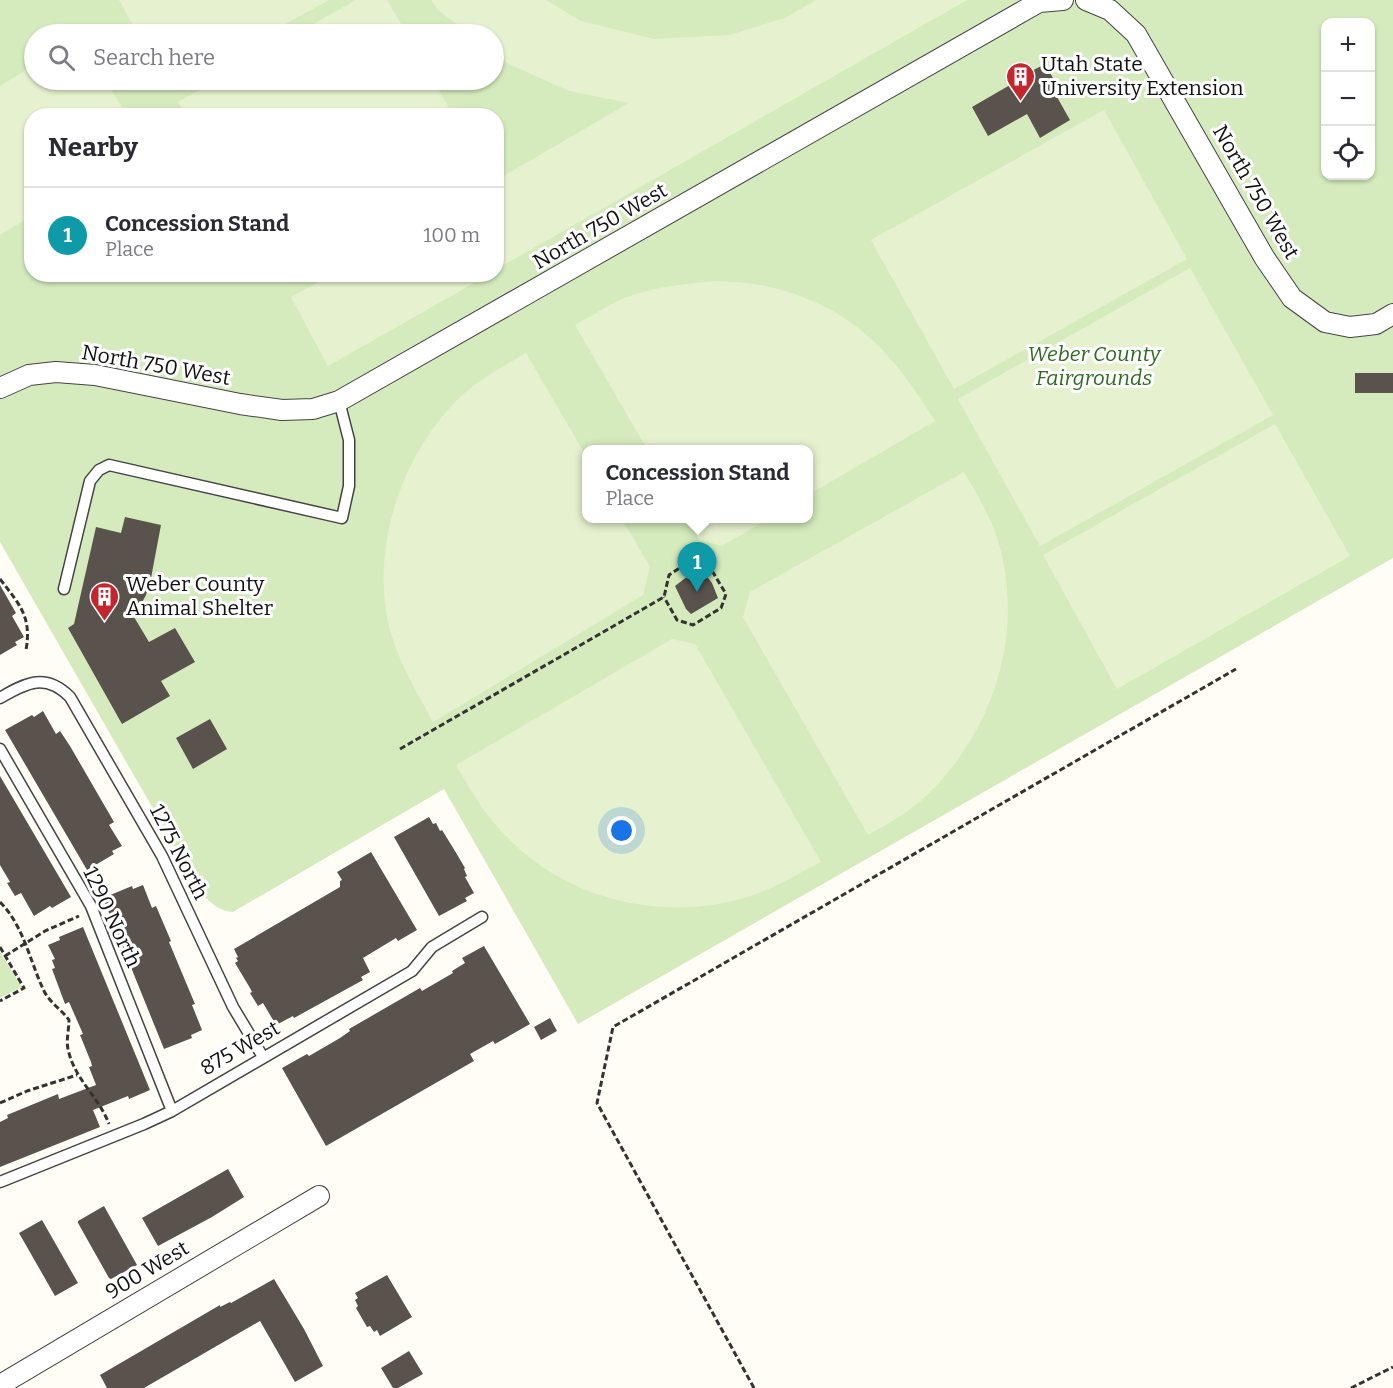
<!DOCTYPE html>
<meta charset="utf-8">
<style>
body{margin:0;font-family:Bitter,serif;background:#f2f2f3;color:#2b2b33}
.controls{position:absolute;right:18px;top:18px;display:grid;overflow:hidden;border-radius:12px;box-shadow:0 2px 4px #0004}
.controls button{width:54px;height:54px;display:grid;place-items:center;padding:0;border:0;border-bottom:2px solid #e1e1e2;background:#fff;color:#2b2b33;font:30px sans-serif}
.you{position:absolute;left:622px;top:831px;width:21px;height:21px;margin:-15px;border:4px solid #fff;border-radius:50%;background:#1a73e8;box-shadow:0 0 0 9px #1a73e833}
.badge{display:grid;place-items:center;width:39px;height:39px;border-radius:50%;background:#b45309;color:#fff;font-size:20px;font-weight:700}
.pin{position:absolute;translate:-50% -50px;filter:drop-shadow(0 2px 3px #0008)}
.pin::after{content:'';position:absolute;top:32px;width:21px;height:18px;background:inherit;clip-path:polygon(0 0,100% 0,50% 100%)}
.popup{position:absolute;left:582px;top:445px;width:231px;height:78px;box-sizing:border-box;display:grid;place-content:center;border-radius:12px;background:#fff;filter:drop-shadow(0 2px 4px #0005);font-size:20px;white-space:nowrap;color:#7c7c81}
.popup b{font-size:22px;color:#2b2b33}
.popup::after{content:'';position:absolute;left:50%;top:100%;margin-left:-12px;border:12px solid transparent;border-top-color:#fff}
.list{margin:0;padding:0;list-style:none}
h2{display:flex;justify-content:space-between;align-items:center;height:78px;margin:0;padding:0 24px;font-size:26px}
h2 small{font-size:20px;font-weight:400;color:#7c7c81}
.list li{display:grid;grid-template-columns:39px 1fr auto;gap:18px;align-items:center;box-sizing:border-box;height:96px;padding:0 24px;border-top:2px solid #e1e1e2}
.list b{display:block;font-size:22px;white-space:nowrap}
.list p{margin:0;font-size:20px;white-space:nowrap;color:#7c7c81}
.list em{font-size:20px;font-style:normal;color:#7c7c81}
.icon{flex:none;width:33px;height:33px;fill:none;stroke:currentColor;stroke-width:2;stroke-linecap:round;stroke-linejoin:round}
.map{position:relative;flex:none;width:1393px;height:1388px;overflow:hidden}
.search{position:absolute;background:#fff;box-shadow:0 2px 4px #0004;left:24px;top:24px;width:480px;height:66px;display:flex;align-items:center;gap:15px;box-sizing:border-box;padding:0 21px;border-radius:33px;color:#7c7c81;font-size:22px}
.panel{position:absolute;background:#fff;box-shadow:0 2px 4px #0004;left:24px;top:108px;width:480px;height:174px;border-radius:24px}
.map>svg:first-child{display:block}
.green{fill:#d5ebbd;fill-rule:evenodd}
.pitch{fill:#e6f2cf}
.building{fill:#5a524d}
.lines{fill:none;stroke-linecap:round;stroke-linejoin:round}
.lane-casing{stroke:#444;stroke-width:13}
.street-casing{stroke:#444;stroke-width:22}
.path{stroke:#333;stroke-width:3;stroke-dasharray:6 3;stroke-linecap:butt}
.lane{stroke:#fff;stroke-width:10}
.street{stroke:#fff;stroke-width:20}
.labels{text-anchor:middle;stroke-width:6;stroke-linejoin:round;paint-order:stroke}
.poi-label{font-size:21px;fill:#111;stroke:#fff;text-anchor:start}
.street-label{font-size:21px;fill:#111;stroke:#fff}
.park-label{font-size:21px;font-style:italic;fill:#2f6b1f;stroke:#fff}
</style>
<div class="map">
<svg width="1393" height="1388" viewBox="0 0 1393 1388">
<rect width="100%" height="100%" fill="#fffdf5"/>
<!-- green -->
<path class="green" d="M0,0H1393V558L578,1024L444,789L233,912C219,911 212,904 202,894L0,542ZM1326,22H1370V176H1326ZM34,34H494V80H34ZM32,116H496V274H32ZM586,450H808V518H586Z
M0,952L22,987L0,998Z"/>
<!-- pitch -->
<path class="pitch" d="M119,0H329L267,34H138Z
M356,0H387L407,34H296Z
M431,0H546L581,21L654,39L729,35L785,18L816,0H967L497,269V180L629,103L569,91L509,64L494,52V34H470L438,10Z
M34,65V80H105L127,115L32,116L31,216L0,235V86Z
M217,80H433L453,115H186L178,102Z
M1104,110L1187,259L954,389L871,240Z
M1190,268L1273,415L1040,546L958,399Z
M331,275V274L488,275L328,366L291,297Z
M716,281C734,282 753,283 770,287C853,307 892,352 935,421L808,495V450L647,449L575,325C590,317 605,307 620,300C650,287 683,284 716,281Z
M526,353L586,456V518L622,519L650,567L643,595L433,722C416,690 396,658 388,622C372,543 402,456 458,399C477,380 503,367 526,353Z
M1275,424L1350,556L1117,689L1043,555Z
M964,472C974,489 984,506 992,524C1029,618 999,725 928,794C911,811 889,823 868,835L743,617L750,592Z
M687,519H768L722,546L699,540Z
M672,639L695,644L821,862C801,872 780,885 759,893C673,925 569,903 506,836C485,815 471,791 456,765Z"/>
<!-- building -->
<path class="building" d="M1045,64L1062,94L1057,97L1070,120L1040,138L1027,114L988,136L972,107L1010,85L1009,83Z
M1355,373H1393V393H1355Z
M125,517L161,525L151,578L146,595L134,617L149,642L175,628L195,662L161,681L170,696L122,724L68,628L74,624L96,527L121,533Z
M703,571L712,583L718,598L691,614L686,609L675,586L688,576Z
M0,585L16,613L12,616L24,637L15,642L17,645L0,655Z
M43,711L56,734L60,731L70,746L114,822L109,825L122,846L112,851L114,854L87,870L5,730L32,715L34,717Z
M210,719L227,749L193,769L176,738Z
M0,776L71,897L52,908L50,906L34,916L21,893L15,896L7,883L10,882L0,865Z
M429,817L433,824L436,823L440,831L442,830L455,851L465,868L464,869L467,876L465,877L474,893L465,898L467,901L439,916L394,837Z
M371,852L417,930L398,941L396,938L363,958L370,972L361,977L363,980L294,1018L293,1016L276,1025L263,1003L258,1006L250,993L252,992L250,988L235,963L238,961L236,958L238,957L234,949L340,887V881L342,880L337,872Z
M143,885L152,908L156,906L171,941L169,942L195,1004L192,1005L202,1030L191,1035L192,1038L164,1049L103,898L132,886L133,889Z
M83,927L150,1090L129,1099L128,1096L93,1110L100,1127L0,1167V1122L8,1118L7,1115L58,1094L59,1099L96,1085L89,1067L92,1066L91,1062L80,1035L83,1034L69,1002L65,1004L52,969L55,968L52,960L55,959L48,945L60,940L59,937Z
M484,946L530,1024L495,1044L493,1041L470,1054L474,1061L326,1146L282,1068L307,1054L309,1056L340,1038L350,1031L349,1029L420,988L422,991L453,973L452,971L465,963L462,958Z
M550,1018L557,1031L541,1040L534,1027Z
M228,1169L244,1197L212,1217L158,1246L142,1218Z
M104,1206L137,1265L111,1279L109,1278L78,1223V1221Z
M42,1220L78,1283L55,1296L19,1233Z
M387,1275L412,1317L380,1336L377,1330L374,1332L370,1326L367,1327L356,1308L358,1306L355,1300L358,1298L355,1293Z
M274,1279L304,1329L323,1366L295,1382L260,1321L144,1388H107L100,1375L220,1305V1307L230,1302L231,1303Z
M409,1351L423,1374L398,1388H393L381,1368Z"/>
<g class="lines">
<defs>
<path id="lane" d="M64,589L90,481L99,470L109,465L342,518L349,486V440L339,401
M0,698C27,682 46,673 70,697L162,856L233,1007L263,1057
M0,749L91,906L172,1111
M0,1182L144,1124L172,1111L412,971L432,947L482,917"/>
<path id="street" d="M1086,0L1110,10L1136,34L1264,257L1292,298L1325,322L1350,327L1376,324L1393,314
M0,388L29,375L56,372L95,375L240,404L282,410L313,409L339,401L1039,2L1063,0
M0,1385L319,1196"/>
</defs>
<!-- lane casing -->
<use href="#lane" class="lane-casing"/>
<!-- street casing -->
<use href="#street" class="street-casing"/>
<!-- path -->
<path class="path" d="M0,579C19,604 32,616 26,650
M400,749L664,597L669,575L692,560L711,569L726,594L721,608L693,625L677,620L664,597
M0,902C24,926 30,962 44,991C50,1003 62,1010 69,1020C69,1029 66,1040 68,1049C74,1079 99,1097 109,1124
M0,947L24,988L0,1001
M5,956L45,931L79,916
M0,1103L27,1091L77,1075
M754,1388L597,1103L613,1027L1236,669
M1351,1388L1393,1367"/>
<!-- lane -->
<use href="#lane" class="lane"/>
<!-- street -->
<use href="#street" class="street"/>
</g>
<!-- icons -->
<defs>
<symbol id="building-pin" viewBox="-11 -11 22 30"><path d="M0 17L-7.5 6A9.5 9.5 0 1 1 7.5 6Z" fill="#c4262e" stroke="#fff"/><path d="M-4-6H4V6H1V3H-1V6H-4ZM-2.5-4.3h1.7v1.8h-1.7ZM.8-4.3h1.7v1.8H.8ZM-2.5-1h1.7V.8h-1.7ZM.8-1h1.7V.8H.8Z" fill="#fff"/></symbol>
</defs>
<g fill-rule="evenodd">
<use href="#building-pin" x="1004" y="60" width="33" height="45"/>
<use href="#building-pin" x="88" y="580" width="33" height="45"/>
</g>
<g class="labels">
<!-- poi labels -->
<g class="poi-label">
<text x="1041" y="71">Utah State<tspan x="1041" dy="24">University Extension</tspan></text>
<text x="126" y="591">Weber County<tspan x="126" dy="24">Animal Shelter</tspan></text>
</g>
<!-- street labels -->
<g class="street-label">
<text transform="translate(1256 192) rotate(60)" y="7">North 750 West</text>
<text transform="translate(600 226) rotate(-30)" y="7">North 750 West</text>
<text transform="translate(156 365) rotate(10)" y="7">North 750 West</text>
<text transform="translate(179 852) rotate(63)" y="7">1275 North</text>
<text transform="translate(112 917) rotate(65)" y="7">1290 North</text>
<text transform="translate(240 1048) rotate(-30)" y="7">875 West</text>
<text transform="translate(147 1270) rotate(-31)" y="7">900 West</text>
</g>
<!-- park labels -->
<g class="park-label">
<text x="1094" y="361">Weber County<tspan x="1094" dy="24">Fairgrounds</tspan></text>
</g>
</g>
</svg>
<div class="controls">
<button>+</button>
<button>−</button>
<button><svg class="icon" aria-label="locate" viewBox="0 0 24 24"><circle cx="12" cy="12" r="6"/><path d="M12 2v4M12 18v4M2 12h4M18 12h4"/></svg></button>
</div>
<div class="you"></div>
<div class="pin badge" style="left:697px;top:592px;background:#0f9aa8">1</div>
<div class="popup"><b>Concession Stand</b>Place</div>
<div class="search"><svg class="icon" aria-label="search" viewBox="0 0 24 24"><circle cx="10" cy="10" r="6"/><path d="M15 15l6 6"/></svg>Search here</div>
<section class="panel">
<h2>Nearby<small></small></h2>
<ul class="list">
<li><span class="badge" style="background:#0f9aa8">1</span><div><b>Concession Stand</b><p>Place</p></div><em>100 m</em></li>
</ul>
</section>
</div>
